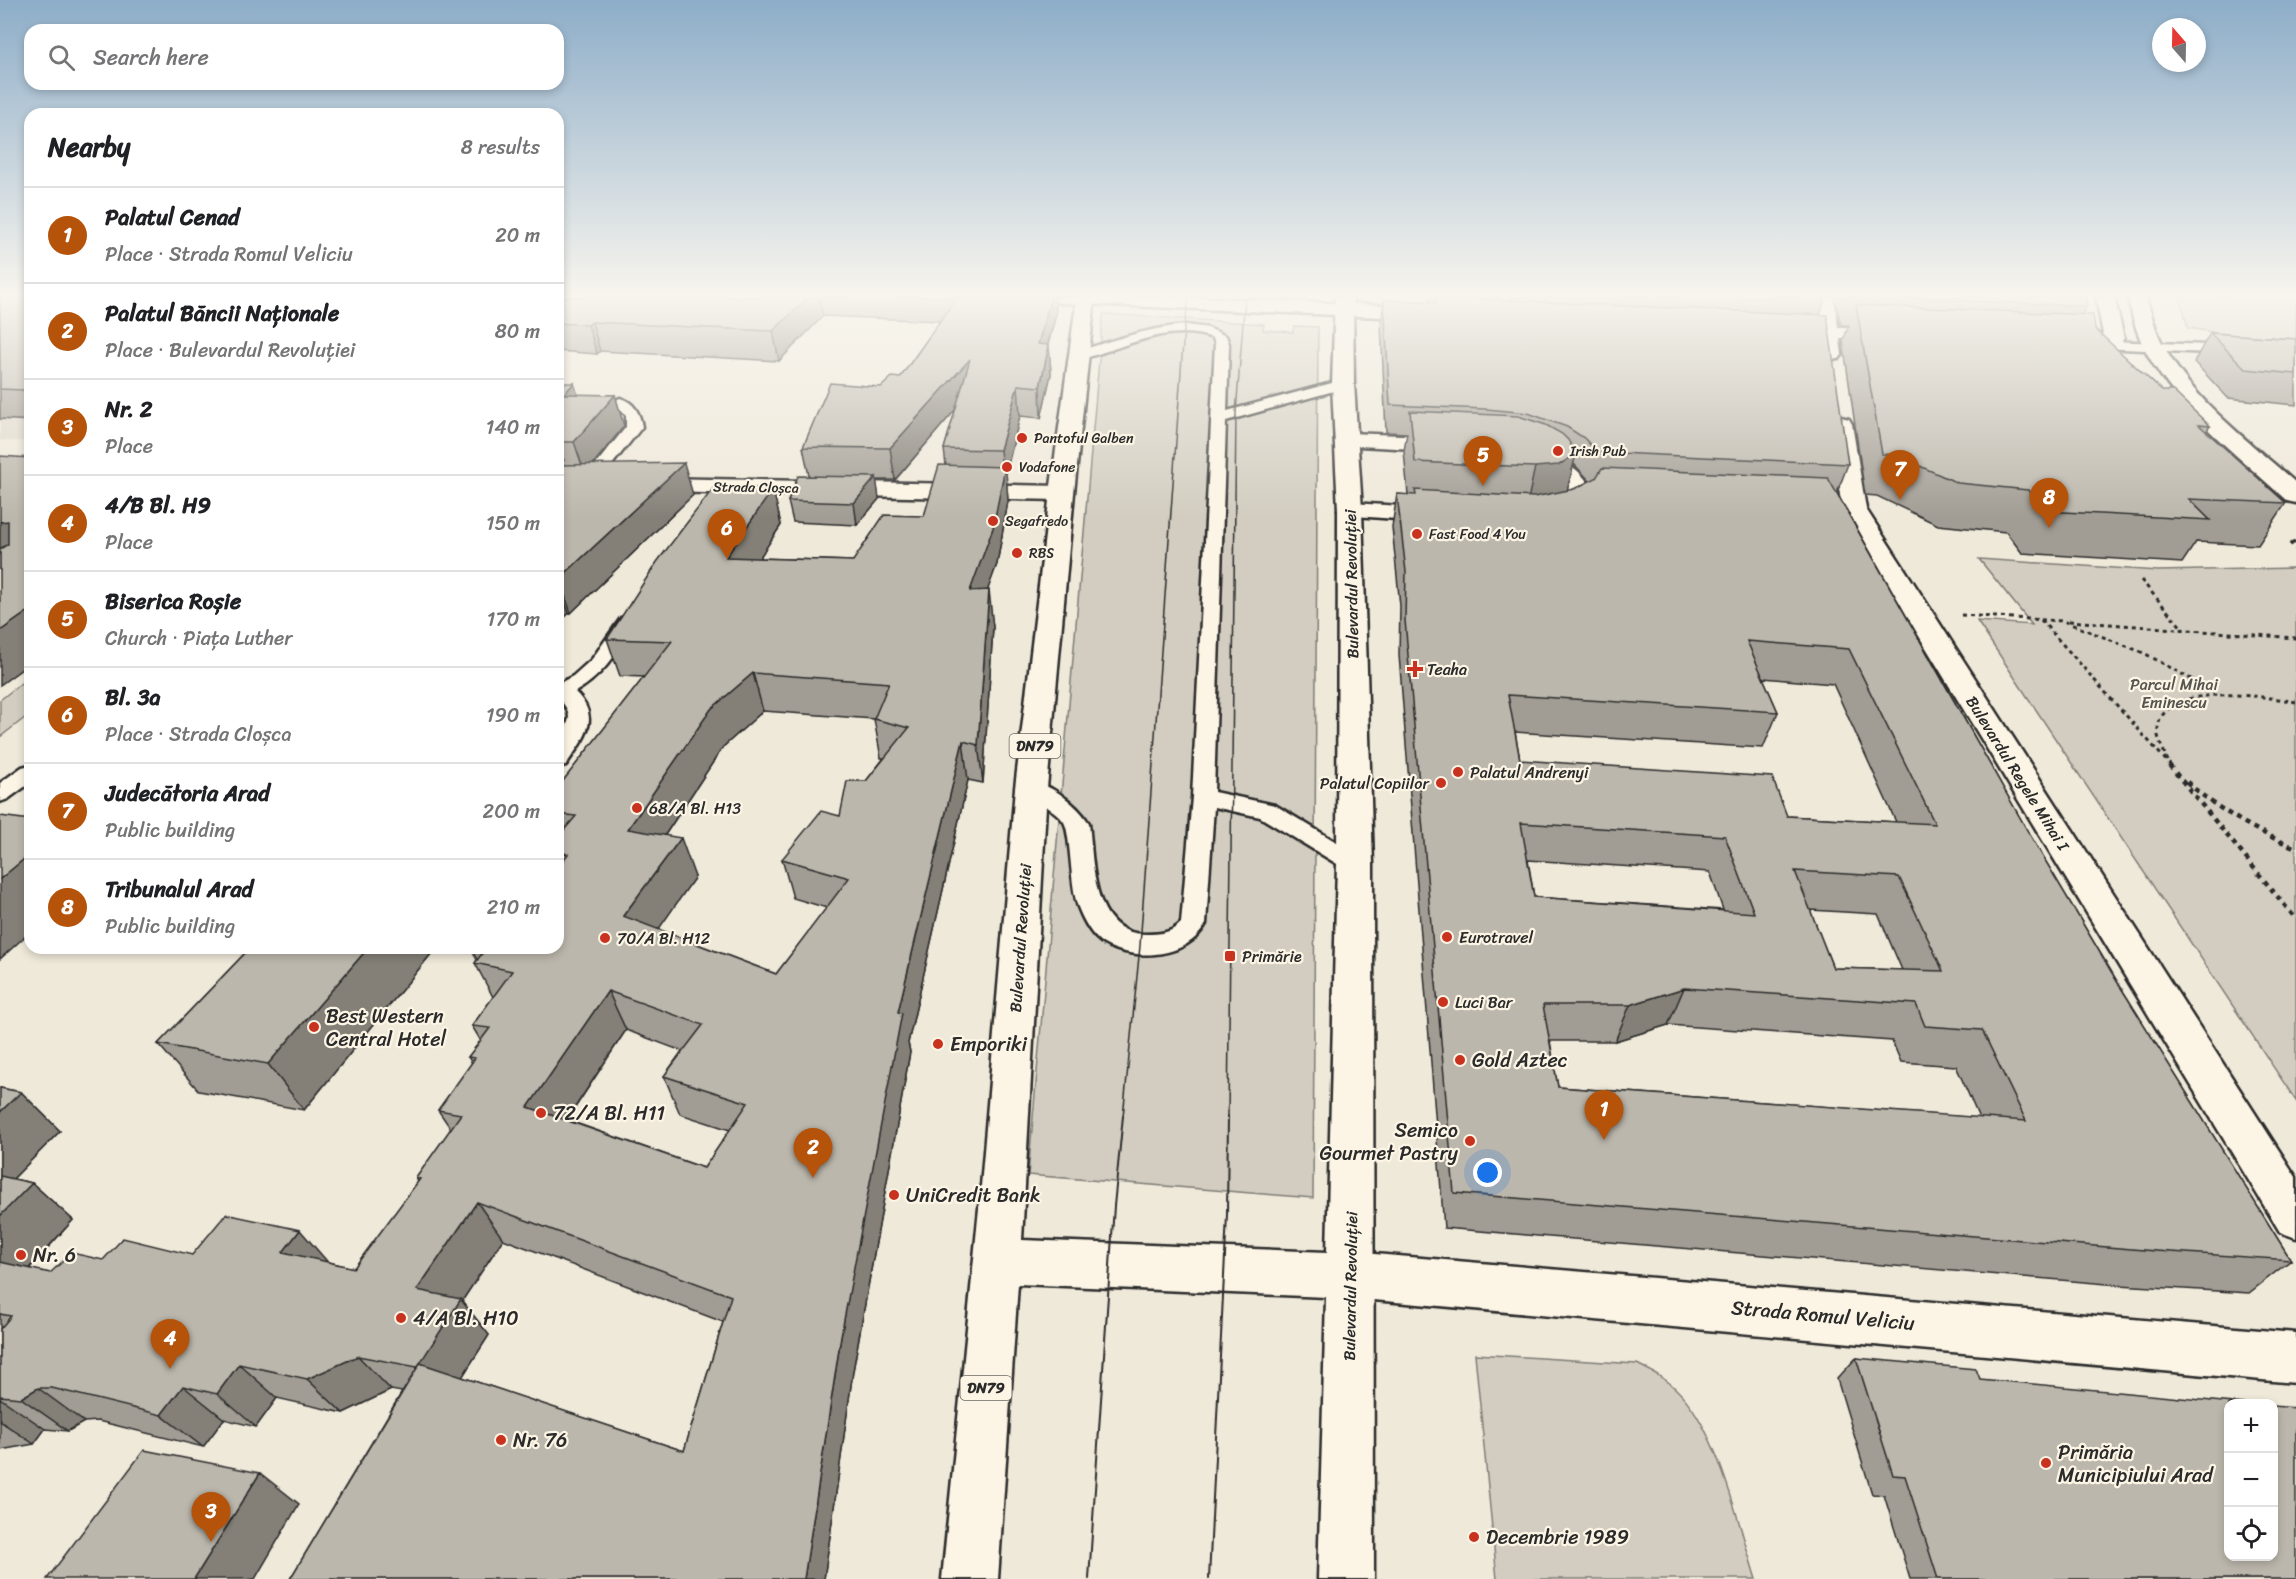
<!DOCTYPE html>
<meta charset="utf-8">
<style>
body{margin:0;font-family:Sriracha,sans-serif;background:#f6f6f6;color:#202124}
.controls{position:absolute;right:18px;bottom:18px;display:grid;overflow:hidden;border-radius:12px;box-shadow:0 3px 9px #0003}
.controls button{width:54px;height:54px;display:grid;place-items:center;padding:0;border:0;border-bottom:2px solid #e0e0e0;background:#fff;color:#202124;font:30px sans-serif}
.compass{position:absolute;left:2152px;top:18px;width:54px;height:54px;border-radius:50%;background:#fff;box-shadow:0 3px 9px #0003;rotate:340deg}
.you{position:absolute;left:1488px;top:1173px;width:21px;height:21px;margin:-15px;border:4px solid #fff;border-radius:50%;background:#1a73e8;box-shadow:0 0 0 9px #1a73e833}
.badge{display:grid;place-items:center;width:39px;height:39px;border-radius:50%;background:#b45309;color:#fff;font-size:20px;font-weight:700}
.pin{position:absolute;translate:-50% -50px;filter:drop-shadow(0 2px 3px #0008)}
.pin::after{content:'';position:absolute;top:32px;width:21px;height:18px;background:inherit;clip-path:polygon(0 0,100% 0,50% 100%)}
.list{margin:0;padding:0;list-style:none}
h2{display:flex;justify-content:space-between;align-items:center;height:78px;margin:0;padding:0 24px;font-size:26px}
h2 small{font-size:20px;font-weight:400;color:#757577}
.list li{display:grid;grid-template-columns:39px 1fr auto;gap:18px;align-items:center;box-sizing:border-box;height:96px;padding:0 24px;border-top:2px solid #e0e0e0}
.list b{display:block;font-size:22px;white-space:nowrap}
.list p{margin:0;font-size:20px;white-space:nowrap;color:#757577}
.list em{font-size:20px;font-style:normal;color:#757577}
.icon{flex:none;width:33px;height:33px;fill:none;stroke:currentColor;stroke-width:2;stroke-linecap:round;stroke-linejoin:round}
.map{position:relative;flex:none;width:2296px;height:1579px;overflow:hidden}
.search{position:absolute;background:#fff;box-shadow:0 3px 9px #0003;left:24px;top:24px;width:540px;height:66px;display:flex;align-items:center;gap:15px;box-sizing:border-box;padding:0 21px;border-radius:18px;color:#757577;font-size:22px}
.panel{position:absolute;background:#fff;box-shadow:0 3px 9px #0003;left:24px;top:108px;width:540px;height:846px;border-radius:18px}
.map>svg:first-child{display:block}
.built{fill:#e0dacc}
.green{fill:#d2cdc0;stroke:#7e7c76;stroke-width:1.5}
.lines{fill:none;stroke-linecap:round;stroke-linejoin:round}
.lane-casing{stroke:#2b2b2b;stroke-width:5}
.street-casing{stroke:#2b2b2b;stroke-width:5}
.secondary-casing{stroke:#2b2b2b;stroke-width:5}
.primary-casing{stroke:#2b2b2b;stroke-width:5}
.path-far1{stroke:#2b2b2b;stroke-width:3;stroke-dasharray:4 4;stroke-linecap:butt}
.path{stroke:#2b2b2b;stroke-width:4.5;stroke-dasharray:5 5;stroke-linecap:butt}
.lane{fill:#fcf5e5;fill-rule:evenodd}
.street{fill:#fcf5e5;fill-rule:evenodd}
.secondary{fill:#fcf5e5;fill-rule:evenodd}
.primary{fill:#fcf5e5;fill-rule:evenodd}
.tram-far1{stroke:#2b2b2b;stroke-width:1.5}
.tram{stroke:#2b2b2b;stroke-width:2}
.wall{fill:#a29d94;stroke:#2b2b2b;stroke-width:1.5;fill-rule:evenodd}
.shaded-wall{fill:#848078;stroke:#2b2b2b;stroke-width:1.5}
.building{fill:#bcb7ac;stroke:#2b2b2b;stroke-width:1.5;fill-rule:evenodd}
.poi-dot{fill:#c8321e;stroke:#fcf5e5;stroke-width:2}
.labels{text-anchor:middle;stroke-width:4.5;stroke-linejoin:round;paint-order:stroke}
.far-poi-label{font-size:14px;fill:#2b2b2b;stroke:#fcf5e5;text-anchor:start}
.far-street-label{font-size:14px;fill:#2b2b2b;stroke:#fcf5e5}
.shield{fill:#fcf5e5;stroke:#6a6863;stroke-width:1.5}
.shield-label{font-size:15px;font-weight:bold;fill:#2b2b2b}
.street-label{font-size:16px;fill:#2b2b2b;stroke:#fcf5e5}
.poi-label{font-size:16px;fill:#2b2b2b;stroke:#fcf5e5;text-anchor:start}
.park-label{font-size:16px;fill:#555450;stroke:#fcf5e5}
.near-poi-label{font-size:20px;fill:#2b2b2b;stroke:#fcf5e5;text-anchor:start}
.near-street-label{font-size:20px;fill:#2b2b2b;stroke:#fcf5e5}
</style>
<div class="map">
<svg width="2296" height="1579" viewBox="0 0 2296 1579">
<rect width="100%" height="100%" fill="#efe9da"/>
<filter id="ink" filterUnits="userSpaceOnUse"><feTurbulence type="fractalNoise" baseFrequency=".0167" numOctaves="2"/><feDisplacementMap in="SourceGraphic" scale="12" xChannelSelector="R" yChannelSelector="G"/><feConvolveMatrix kernelMatrix="1 2 1 2 8 2 1 2 1" color-interpolation-filters="sRGB"/></filter>
<g filter="url(#ink)">
<!-- built -->
<path class="built" d="M30,299V442L0,440V313Z"/>
<!-- green -->
<path class="green" d="M2180,297H2296V345L2188,328Z
M1103,314L1264,324L1263,330L1293,332L1294,326L1318,327L1313,1198L1028,1175Z
M1979,559L2158,571L2296,568V1101L1977,621L2032,625Z
M30,676V714L0,737V700Z
M1475,1354L1637,1364C1651,1371 1665,1378 1676,1389C1718,1428 1738,1524 1756,1579H1497Z"/>
<g class="lines">
<defs>
<path id="lane" d="M1497,297H1509L1515,318L1513,321H1503L1501,318Z
M1186,325L1208,328L1226,336L1229,344L1227,411L1343,380L1350,384L1348,387L1226,421L1214,792L1275,805L1363,858L1367,864L1363,870L1355,873L1347,870L1260,817L1214,807L1206,924C1187,958 1136,962 1104,944C1092,937 1083,920 1078,907C1070,886 1071,834 1064,822C1055,809 1036,801 1023,793L1020,788L1023,783C1045,777 1078,805 1089,823C1094,864 1091,934 1146,934C1160,934 1171,933 1181,923L1192,797L1215,344L1213,338C1167,322 1122,349 1078,360L1071,356L1073,353C1110,341 1147,328 1186,325Z
M2085,340L2231,346L2238,350L2231,354L2080,347L2078,344Z
M620,398C634,402 640,413 642,427L595,486H583L581,483L583,480L626,427V415L613,402Z
M628,616L635,618L638,622C620,648 604,676 575,692C603,719 583,739 566,765L558,767C558,760 556,749 559,742C567,722 577,717 558,698V684L573,676L592,659L621,618Z
M30,765V783L8,799L0,802V783L22,767Z"/>
<path id="street" d="M2128,297H2146C2151,313 2155,330 2163,345C2192,400 2250,442 2296,483V503L2287,501C2238,455 2169,404 2141,341C2135,327 2131,312 2128,297Z
M1348,433L1451,437L1459,439L1462,444L1459,449L1451,451L1340,445L1337,440L1340,435Z
M1532,446C1561,453 1625,495 1570,517C1560,522 1554,524 1543,521L1539,516C1547,504 1564,507 1568,492L1559,479L1524,458L1520,453L1524,448Z
M558,476L1062,486L1071,488L1074,493L1071,498L1062,500L558,490Z
M1350,503L1438,508L1447,510L1450,515L1447,520L1438,522L1341,515L1338,510L1341,505Z"/>
<path id="secondary" d="M1051,297H1186L1427,307L1434,309L1437,313L1434,317L1427,319L1060,303L1053,301Z
M1816,297H1834L1838,327L1891,329L1898,331L1901,335L1898,339L1891,341L1840,339L1842,355L1839,359H1825L1822,355L1820,338L1777,334L1774,330L1777,326H1819Z
M2096,297H2114L2124,338L2121,342L2085,350L2056,347L2053,343L2056,339L2085,338L2103,334Z
M1841,417L1849,419L1852,424L1866,509L2296,1177V1238L2280,1232L1842,509L1830,424L1833,419Z
M1351,1252L2296,1333V1383L1351,1298L1334,1291L1327,1275L1334,1259Z"/>
<path id="primary" d="M1077,297H1095L1074,493L1047,788L1022,1240L1327,1252L1337,864L1338,510L1332,384L1335,297H1353L1354,384L1362,510L1373,864L1374,1579H1318L1326,1297L1018,1284L998,1579H942L980,1198L1015,788L1050,493Z"/>
</defs>
<!-- lane casing -->
<use href="#lane" class="lane-casing"/>
<!-- street casing -->
<use href="#street" class="street-casing"/>
<!-- secondary casing -->
<use href="#secondary" class="secondary-casing"/>
<!-- primary casing -->
<use href="#primary" class="primary-casing"/>
<!-- path-far1 -->
<path class="path-far1" d="M2296,543L2289,542L2296,549
M2141,580L2183,629
M1961,615L2063,621L2144,653L2216,693
M2041,620L2171,766
M2069,621L2296,638
M2168,761C2165,753 2159,743 2158,735C2153,679 2265,696 2296,702"/>
<!-- path -->
<path class="path" d="M2169,765L2296,919
M2187,782C2219,811 2256,831 2296,848"/>
<!-- lane -->
<use href="#lane" class="lane"/>
<!-- street -->
<use href="#street" class="street"/>
<!-- secondary -->
<use href="#secondary" class="secondary"/>
<!-- primary -->
<use href="#primary" class="primary"/>
<!-- tram-far1 -->
<path class="tram-far1" d="M1123,1117L1140,946L1184,329L1189,297
M1228,1117L1236,413L1245,297"/>
<!-- tram -->
<path class="tram" d="M1089,1579L1114,1206L1123,1116
M1209,1579L1227,1215L1228,1116"/>
</g>
<!-- wall -->
<path class="wall" d="M0,297H30V421L0,419Z
M558,297H1055L1056,314L1048,345H1049L1051,374L1041,418L1020,416L1006,472L1008,501L997,564L987,590L993,627L983,783L968,780L908,1043L910,1052L853,1371L824,1579H290L402,1392L391,1390L343,1413L277,1398L256,1427L224,1419L203,1447L98,1421L84,1422L68,1431L45,1429L34,1444L0,1450V1088L21,1092L60,1131L13,1179L32,1183L73,1220L29,1269L50,1273L103,1260L192,1255L329,1262L354,1268L418,1182L416,1178L451,1129L438,1110L472,1063L468,1057L481,1041L472,1026L493,997L475,963L477,960L471,948H558V780L563,781L644,677L620,676L607,639L773,489L781,525L759,558L853,561L924,516L946,466L944,449L956,409L895,480H876L879,499L857,525L793,522L788,501L809,476L803,447L881,387L900,378L940,321L823,316L779,361L600,351L597,354L558,351ZM763,711L874,719L881,758H884L866,781L840,816L782,859L793,898L827,908L776,974L658,929L695,877L665,835L723,747ZM626,1030L682,1051L664,1076L680,1114L730,1130L704,1168L567,1120ZM503,1239L723,1322L684,1451L462,1377L489,1335L462,1301Z
M1429,297H1499V300L1511,301L1510,297H1826L1820,314L1848,464L1837,493L2027,830L2118,983L2291,1260L2249,1293L2119,1285L1444,1228L1399,655L1400,606L1392,527L1397,494L1408,495L1404,451L1407,433L1386,432L1381,325L1384,300L1430,302ZM1574,464L1590,481L1574,489L1567,491ZM1763,678L1833,684L1896,822L1787,816L1520,760L1515,732L1763,748L1778,712ZM1528,860L1710,872L1723,910L1534,897ZM1810,910L1878,914L1902,970L1833,968ZM1668,1025L1892,1041L1901,1062L1956,1066L1979,1118L1558,1087L1550,1041H1615Z
M1834,297H2085L2087,306L2082,315L2095,329L2162,391L2210,426L2206,432L2286,503L2258,545L2196,542L2182,563L2022,553L2006,532L1938,525L1877,496L1865,495L1843,341L1849,325H1841Z
M2210,333L2296,339V405L2228,398L2194,362Z
M558,383L578,395H615L624,426L593,464L693,495L571,613H569L558,624Z
M225,948H436L304,1110L199,1091L158,1044L246,952Z
M1856,1358L1980,1379L2296,1579H1910L1884,1495L1872,1494L1837,1379Z"/>
<!-- shaded-wall -->
<path class="shaded-wall" d="M809,297H819L823,316L779,361L773,331Z
M1051,297H1055L1056,314L1040,373L1038,344Z
M592,322L600,351L597,354L588,325Z
M1049,345L1051,374L1041,418L1040,387Z
M970,359L973,389L895,480L890,448Z
M574,383L584,414L564,394Z
M1018,385L1020,416L1006,472L1008,501L997,564L974,628L970,591L1003,480L1000,450Z
M30,386V401L23,390Z
M615,395L624,426L585,474L574,442Z
M1576,454L1566,495L1526,509L1535,467Z
M684,463L693,495L571,613L559,579Z
M876,477L879,499L857,525L854,503Z
M773,489L781,525L736,594L726,557Z
M8,521L30,552L0,570V522Z
M558,584L569,613L558,624Z
M989,590L993,627L983,783L978,745Z
M30,610V663L0,685V631Z
M753,673L763,711L723,747L643,868L628,829L711,709Z
M963,741L968,780L908,1043L910,1052L853,1371L824,1579H804L841,1336L898,1012Z
M681,838L695,877L640,956L623,916Z
M30,854V932L0,959V879Z
M368,948H436L304,1110L268,1064Z
M1684,988L1668,1025L1615,1041L1630,1005Z
M608,991L626,1030L550,1145L528,1107Z
M21,1092L60,1131L0,1192V1112Z
M32,1183L73,1220L9,1290L0,1283V1216Z
M477,1202L503,1239L462,1301L489,1335L447,1401L417,1367V1290Z
M300,1230L332,1267L283,1252Z
M358,1356L391,1390L343,1413L307,1379Z
M239,1364L277,1398L256,1427L217,1394Z
M183,1386L224,1419L203,1447L161,1415Z
M38,1388L84,1422L68,1431L21,1398Z
M0,1398L45,1429L34,1444L0,1421Z
M260,1473L299,1504L255,1579H194Z"/>
<!-- building -->
<path class="building" d="M0,297H30V386L23,390L0,389Z
M558,297H809L773,331L592,322L588,325L558,323Z
M957,297H1051L1038,344L1049,345L1040,387L1018,385L1000,450L944,449L970,359L890,448L803,447L830,383L881,387L892,377L900,378Z
M1436,297L1827,315L1848,464L1597,452L1584,438L1567,427L1528,413L1486,409L1390,405L1384,300L1436,302Z
M1876,297H2085L2087,306Z
M1856,305L2093,315L2095,329L2162,391H2173L2210,426L2199,425L2286,503L2189,499L2210,520L2045,511L2028,490L1958,483L1895,455L1882,454Z
M2210,333L2296,339V374L2246,369Z
M558,383H574L564,394L615,395L574,442H558Z
M1410,411L1518,416L1546,425L1562,434L1568,440L1576,454L1559,465L1535,467L1415,462Z
M0,456L30,458V610L0,631V549L8,544V521L0,522Z
M558,460H564L560,465L684,463L559,579Z
M939,465L1005,467L993,528L970,591L989,590L978,745L963,741L898,1012L902,1013L841,1336L804,1579H290L420,1363L417,1367L358,1356L307,1379L239,1364L217,1394L183,1386L161,1415L52,1388H38L21,1398L0,1396V1329L11,1316L0,1314V1262L50,1273L72,1253L103,1260L123,1238L192,1255L226,1214L300,1230L283,1252L354,1268L420,1179L416,1178L461,1114L438,1110L475,1058L468,1057L490,1028L472,1026L512,971L475,963L486,948H484H558V867L568,854L558,852V837L576,816L558,814V780L563,781L672,641L607,639L657,562L715,486L773,489L726,557L853,561L884,515L924,516ZM753,673L889,683L874,719L909,728L866,781H847L840,816L821,811L782,859L849,878L776,974L623,916L681,838L628,829L711,709ZM608,991L703,1025L664,1076L748,1103L704,1168L528,1107ZM477,1202L731,1296L684,1451L420,1363L461,1299L417,1290Z
M1602,468L1828,478L2027,830L2118,983L2291,1260L2156,1251L1454,1193L1405,620L1406,572L1397,494L1416,495L1415,490L1534,497L1574,489L1596,478ZM1747,641L1849,649L1935,824L1787,816L1772,777L1520,760L1508,695L1778,712ZM1521,823L1725,836L1754,913L1534,897ZM1795,871L1899,877L1943,971L1833,968ZM1684,988L1916,1004L1925,1026L1982,1030L2026,1121L1558,1087L1543,1005H1630Z
M798,476L876,477L854,503L788,501Z
M0,816L30,820V854L0,879Z
M250,948H368L268,1064L158,1044Z
M0,1088L21,1092L0,1112Z
M0,1176L32,1183L0,1216Z
M1856,1358L1976,1369L1980,1379L2244,1404H2229V1557H2274V1406L2296,1408V1579H1938L1905,1476L1893,1475Z
M144,1450L260,1473L194,1579H47Z"/>
</g>
<!-- sky -->
<linearGradient id="sky" x2="0" y2="1"><stop stop-color="#8dadc8"/><stop offset="0.57" stop-color="#f8f5ee"/><stop offset="1" stop-color="#f8f5ee" stop-opacity="0"/></linearGradient>
<rect width="2296" height="518" fill="url(#sky)"/>
<!-- markers -->
<g class="poi-dot">
<circle cx="1022" cy="438" r="6"/>
<circle cx="1558" cy="451" r="6"/>
<circle cx="1007" cy="467" r="6"/>
<circle cx="993" cy="521" r="6"/>
<circle cx="1417" cy="534" r="6"/>
<circle cx="1017" cy="553" r="6"/>
<path d="M1412 660h6v6h6v6h-6v6h-6v-6h-6v-6h6z"/>
<circle cx="1458" cy="772" r="6"/>
<circle cx="1441" cy="783" r="6"/>
<circle cx="637" cy="808" r="6"/>
<circle cx="1447" cy="937" r="6"/>
<circle cx="605" cy="938" r="6"/>
<rect x="1224" y="950" width="12" height="12" rx="3"/>
<circle cx="1443" cy="1002" r="6"/>
<circle cx="314" cy="1027" r="6"/>
<circle cx="938" cy="1044" r="6"/>
<circle cx="1460" cy="1060" r="6"/>
<circle cx="541" cy="1113" r="6"/>
<circle cx="1470" cy="1141" r="6"/>
<circle cx="894" cy="1195" r="6"/>
<circle cx="21" cy="1255" r="6"/>
<circle cx="401" cy="1318" r="6"/>
<circle cx="501" cy="1440" r="6"/>
<circle cx="2046" cy="1463" r="6"/>
<circle cx="1474" cy="1537" r="6"/>
</g>
<g class="labels">
<!-- far-poi labels -->
<g class="far-poi-label">
<text x="1034" y="443">Pantoful Galben</text>
<text x="1570" y="456">Irish Pub</text>
<text x="1019" y="472">Vodafone</text>
<text x="1005" y="526">Segafredo</text>
<text x="1429" y="539">Fast Food 4 You</text>
<text x="1029" y="558">RBS</text>
</g>
<!-- far-street labels -->
<g class="far-street-label">
<text transform="translate(756 487) rotate(1)" y="5">Strada Cloșca</text>
</g>
<!-- shield labels -->
<g class="shield">
<rect x="1009.5" y="734" width="51" height="24" rx="4.5"/>
<rect x="960.5" y="1376" width="51" height="24" rx="4.5"/>
</g>
<g class="shield-label">
<text x="1035" y="751">DN79</text>
<text x="986" y="1393">DN79</text>
</g>
<!-- street labels -->
<g class="street-label">
<text transform="translate(1351 584) rotate(-91)" y="6">Bulevardul Revoluției</text>
<text transform="translate(2018 773) rotate(58)" y="6">Bulevardul Regele Mihai I</text>
<text transform="translate(1020 938) rotate(-86)" y="6">Bulevardul Revoluției</text>
<text transform="translate(1350 1286) rotate(-89)" y="6">Bulevardul Revoluției</text>
</g>
<!-- poi labels -->
<g class="poi-label">
<text x="1427" y="675">Teaha</text>
<text x="1470" y="778">Palatul Andrenyi</text>
<text x="1429" y="789" text-anchor="end">Palatul Copiilor</text>
<text x="649" y="814">68/A Bl. H13</text>
<text x="1459" y="943">Eurotravel</text>
<text x="617" y="944">70/A Bl. H12</text>
<text x="1242" y="962">Primărie</text>
<text x="1455" y="1008">Luci Bar</text>
</g>
<!-- park labels -->
<g class="park-label">
<text x="2174" y="690">Parcul Mihai<tspan x="2174" dy="18">Eminescu</tspan></text>
</g>
<!-- near-poi labels -->
<g class="near-poi-label">
<text x="326" y="1023">Best Western<tspan x="326" dy="23">Central Hotel</tspan></text>
<text x="950" y="1051">Emporiki</text>
<text x="1472" y="1067">Gold Aztec</text>
<text x="553" y="1120">72/A Bl. H11</text>
<text x="1458" y="1137" text-anchor="end">Semico<tspan x="1458" dy="23">Gourmet Pastry</tspan></text>
<text x="906" y="1202">UniCredit Bank</text>
<text x="33" y="1262">Nr. 6</text>
<text x="413" y="1325">4/A Bl. H10</text>
<text x="513" y="1447">Nr. 76</text>
<text x="2058" y="1459">Primăria<tspan x="2058" dy="23">Municipiului Arad</tspan></text>
<text x="1486" y="1544">Decembrie 1989</text>
</g>
<!-- near-street labels -->
<g class="near-street-label">
<text transform="translate(1823 1315) rotate(5)" y="7">Strada Romul Veliciu</text>
</g>
</g>
</svg>
<div class="controls">
<button>+</button>
<button>−</button>
<button><svg class="icon" aria-label="locate" viewBox="0 0 24 24"><circle cx="12" cy="12" r="6"/><path d="M12 2v4M12 18v4M2 12h4M18 12h4"/></svg></button>
</div>
<svg class="compass" viewBox="-18 -18 36 36"><path d="M0-13l5 13h-10z" fill="#e53935"/><path d="M0 13l5-13h-10z" fill="#757577"/></svg>
<div class="you"></div>
<div class="pin badge" style="left:1604px;top:1140px">1</div>
<div class="pin badge" style="left:813px;top:1178px">2</div>
<div class="pin badge" style="left:211px;top:1542px">3</div>
<div class="pin badge" style="left:170px;top:1369px">4</div>
<div class="pin badge" style="left:1483px;top:486px">5</div>
<div class="pin badge" style="left:727px;top:559px">6</div>
<div class="pin badge" style="left:1900px;top:500px">7</div>
<div class="pin badge" style="left:2049px;top:528px">8</div>
<div class="search"><svg class="icon" aria-label="search" viewBox="0 0 24 24"><circle cx="10" cy="10" r="6"/><path d="M15 15l6 6"/></svg>Search here</div>
<section class="panel">
<h2>Nearby<small>8 results</small></h2>
<ul class="list">
<li><span class="badge">1</span><div><b>Palatul Cenad</b><p>Place · Strada Romul Veliciu</p></div><em>20 m</em></li>
<li><span class="badge">2</span><div><b>Palatul Băncii Naționale</b><p>Place · Bulevardul Revoluției</p></div><em>80 m</em></li>
<li><span class="badge">3</span><div><b>Nr. 2</b><p>Place</p></div><em>140 m</em></li>
<li><span class="badge">4</span><div><b>4/B Bl. H9</b><p>Place</p></div><em>150 m</em></li>
<li><span class="badge">5</span><div><b>Biserica Roșie</b><p>Church · Piața Luther</p></div><em>170 m</em></li>
<li><span class="badge">6</span><div><b>Bl. 3a</b><p>Place · Strada Cloșca</p></div><em>190 m</em></li>
<li><span class="badge">7</span><div><b>Judecătoria Arad</b><p>Public building</p></div><em>200 m</em></li>
<li><span class="badge">8</span><div><b>Tribunalul Arad</b><p>Public building</p></div><em>210 m</em></li>
</ul>
</section>
</div>
